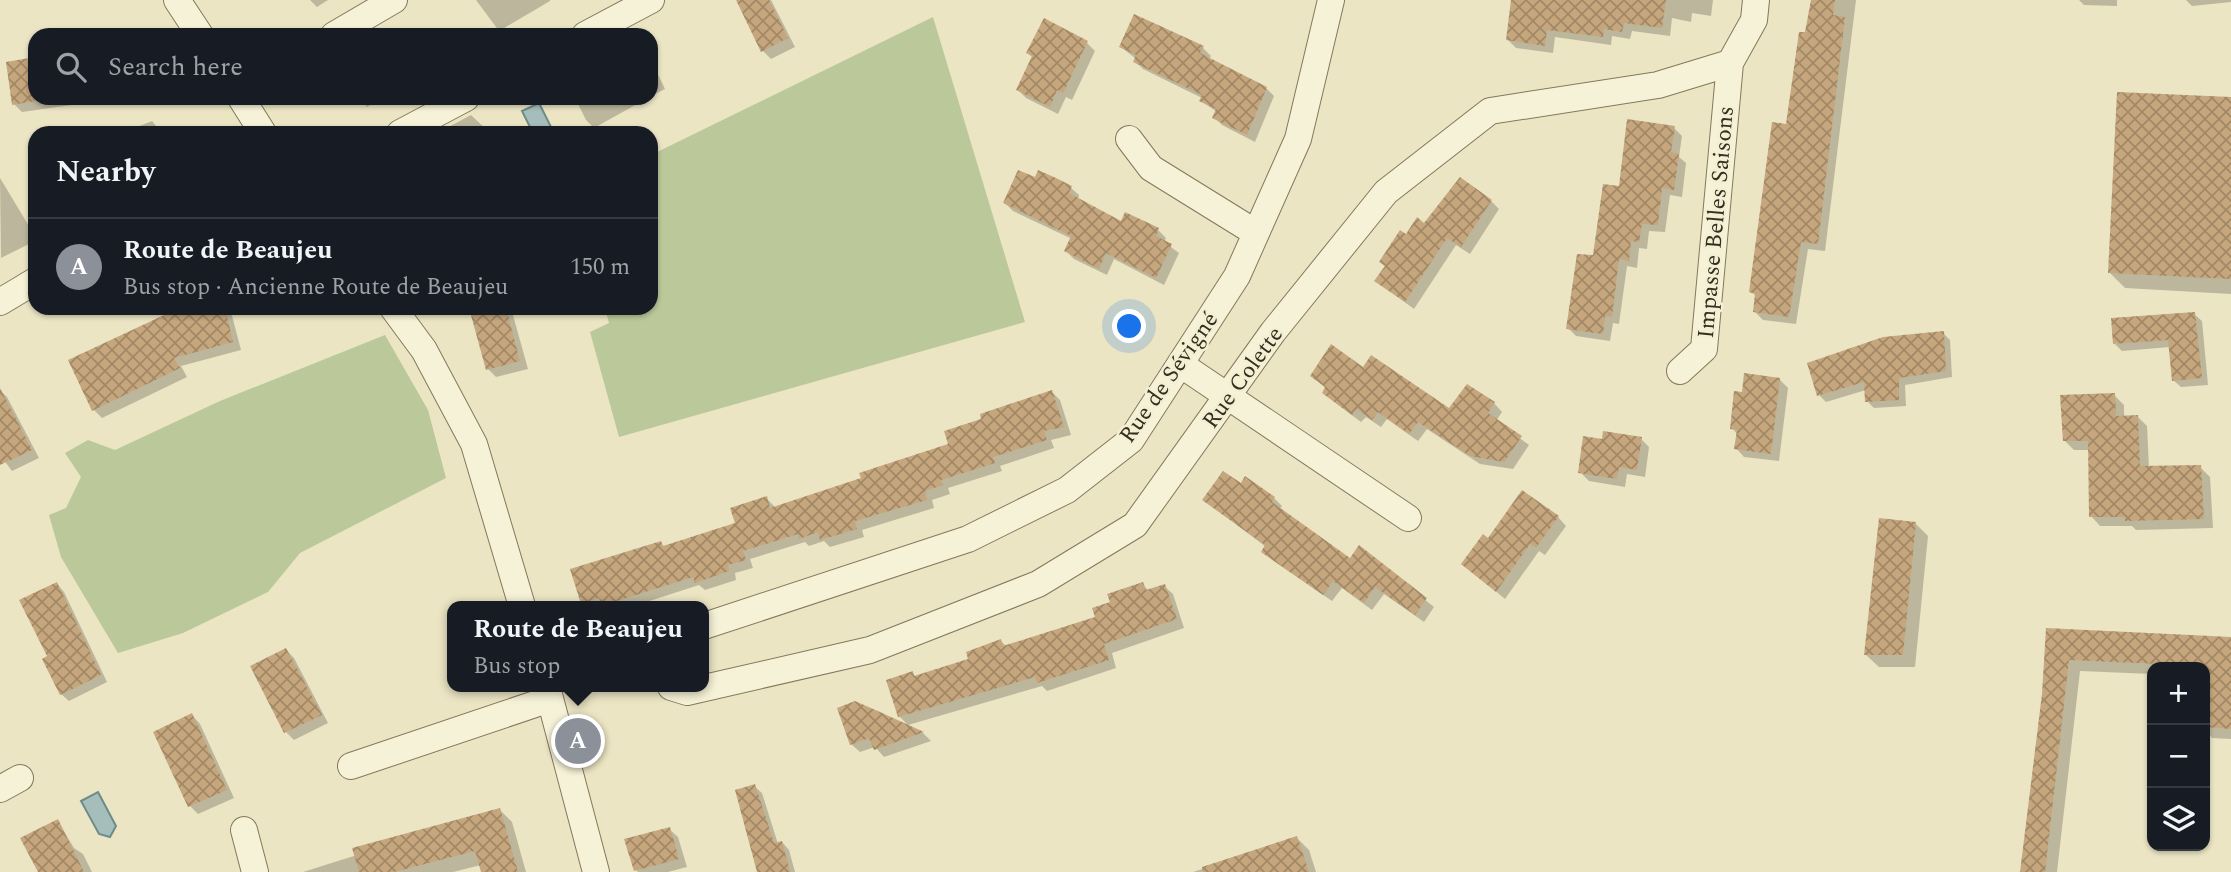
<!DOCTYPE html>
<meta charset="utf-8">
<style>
body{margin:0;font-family:Spectral,serif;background:#20242c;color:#f1f3f6}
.controls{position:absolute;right:21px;bottom:21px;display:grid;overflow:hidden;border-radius:14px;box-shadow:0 2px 5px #0004}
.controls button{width:63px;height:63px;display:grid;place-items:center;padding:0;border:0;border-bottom:2px solid #363941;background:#171b24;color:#f1f3f6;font:35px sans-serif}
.you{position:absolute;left:1130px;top:327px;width:24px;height:24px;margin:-18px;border:5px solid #fff;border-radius:50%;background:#1a73e8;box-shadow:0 0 0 10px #1a73e833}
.badge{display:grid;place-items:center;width:46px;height:46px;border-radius:50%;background:#8c9099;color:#fff;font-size:23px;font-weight:700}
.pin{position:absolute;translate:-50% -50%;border:4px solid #fff;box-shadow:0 2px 7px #0006}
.popup{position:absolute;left:447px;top:601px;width:262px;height:91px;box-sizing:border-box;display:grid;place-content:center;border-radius:14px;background:#171b24;filter:drop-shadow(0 2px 5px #0005);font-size:23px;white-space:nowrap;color:#9ea1a6}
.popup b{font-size:26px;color:#f1f3f6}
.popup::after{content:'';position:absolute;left:50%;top:100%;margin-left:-14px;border:14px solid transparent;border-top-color:#171b24}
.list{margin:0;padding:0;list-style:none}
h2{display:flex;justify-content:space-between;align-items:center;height:91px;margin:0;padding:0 28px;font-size:30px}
h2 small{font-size:23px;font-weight:400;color:#9ea1a6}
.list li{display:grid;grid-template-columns:46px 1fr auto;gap:21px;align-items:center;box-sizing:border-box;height:98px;padding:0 28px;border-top:2px solid #363941}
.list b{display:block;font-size:26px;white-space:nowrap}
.list p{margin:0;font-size:23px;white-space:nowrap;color:#9ea1a6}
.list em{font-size:23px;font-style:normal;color:#9ea1a6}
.icon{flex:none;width:38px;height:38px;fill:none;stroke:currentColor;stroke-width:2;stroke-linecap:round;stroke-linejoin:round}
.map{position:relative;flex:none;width:2231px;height:872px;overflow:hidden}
.search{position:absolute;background:#171b24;box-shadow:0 2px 5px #0004;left:28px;top:28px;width:630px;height:77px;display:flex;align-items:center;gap:18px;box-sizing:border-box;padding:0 24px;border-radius:21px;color:#9ea1a6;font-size:26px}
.panel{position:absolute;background:#171b24;box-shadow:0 2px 5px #0004;left:28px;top:126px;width:630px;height:189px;border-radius:21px}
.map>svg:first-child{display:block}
.green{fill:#bbc899}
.water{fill:#a6bebb;stroke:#6d8c89;stroke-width:2}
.shadow{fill:#0003}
.building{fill:url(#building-cross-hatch)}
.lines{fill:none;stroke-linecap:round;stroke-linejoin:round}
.minor-casing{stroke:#84785c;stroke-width:28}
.minor{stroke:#f6f2d7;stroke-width:26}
.labels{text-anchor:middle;stroke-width:5;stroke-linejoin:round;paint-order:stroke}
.street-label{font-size:23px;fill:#352d1f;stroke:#f3efd3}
</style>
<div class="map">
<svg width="2231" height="872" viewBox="0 0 2231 872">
<defs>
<pattern id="building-cross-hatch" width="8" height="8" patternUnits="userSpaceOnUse" patternTransform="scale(1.75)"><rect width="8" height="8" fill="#c6a77d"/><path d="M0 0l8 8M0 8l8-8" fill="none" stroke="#a28866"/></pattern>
</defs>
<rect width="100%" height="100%" fill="#ebe5c4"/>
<!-- green -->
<path class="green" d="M933,17L1025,322L619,437L590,332L609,323L605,308H651V155Z
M385,335L428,410L446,478L300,553L268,592L183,633L118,653L61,557L49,515L66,508L81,477L65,453L88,440L115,450L220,401Z"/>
<!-- water -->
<path class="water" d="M539,103L554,133H533L522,111Z
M98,792L116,826L110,837L99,834L81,801Z"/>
<!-- shadow -->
<path class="shadow" d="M310,0H328L317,7Z
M476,0H550V1L499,31Z
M743,0H771L795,47L771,59L763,51Z
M1513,0H1713L1711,16L1692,13L1691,22L1672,18L1670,36L1632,31L1630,39L1612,36L1611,45L1555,37L1553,53L1516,48L1508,40Z
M1812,0H1856L1825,251L1808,249L1796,324L1763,320L1755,312L1757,297L1751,291L1808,34Z
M2079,0H2117V6L2084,5Z
M2186,0H2231V2L2192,6Z
M1087,43L1095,51L1072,100L1066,97L1058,114L1026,98L1018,90L1033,58L1028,53Z
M1121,47L1203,48L1211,56L1209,59L1266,88L1274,96L1255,142L1222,125L1214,117L1217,112L1201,101L1202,98L1143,69L1135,61L1136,59Z
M35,59V98H100V101L22,112L14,104Z
M651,60L665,89L651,96Z
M359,98H382L367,107Z
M575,98H648L594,128L586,120Z
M2231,99V294L2125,288L2109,272Z
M471,115L490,133H448L445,129Z
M152,121L162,133H122Z
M1674,128L1682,136L1679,157L1686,163L1682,197L1670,195L1665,232L1649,231L1647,249L1639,248L1637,268L1627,266L1619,324L1613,323L1610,341L1576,336L1568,328L1620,188Z
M0,178L35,236V241L1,258Z
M1055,179L1071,188L1079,195L1078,200L1122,224L1126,214L1158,230L1166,238L1164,242L1179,253L1164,285L1114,259L1107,275L1074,259L1066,251L1072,239L1013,211L1005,203L1035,180Z
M1491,201L1499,209L1470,254L1456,245L1414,309L1376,281L1424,225Z
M182,308H230L241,350L181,366L187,377L102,418L94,410Z
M471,308H511L528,369L496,377L488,369Z
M2194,314L2202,321L2208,385L2181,387L2173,380L2170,347L2122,351L2115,344Z
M1943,333L1950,340L1952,377L1905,385L1906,406L1874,408L1867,401L1866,390L1826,402L1819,395Z
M1364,369L1449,411L1494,403L1502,412L1496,421L1529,445L1513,469L1480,464L1427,429L1418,441L1387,419L1381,427L1366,417L1361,422L1333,401L1324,393L1327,389L1312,376Z
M1780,380L1788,388L1779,461L1744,457L1736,448L1738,435L1732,428L1743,394Z
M0,390L7,397L39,458L12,471L0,455Z
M1052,392L1060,400L1071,435L1051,440L1054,448L1000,466L1002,471L948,488L950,494L932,500L934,508L862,530L864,537L830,547L824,541L809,546L805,542L750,559L753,568L735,573L736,580L705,590L699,585L634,606H586L583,603L660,543L665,547L737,525L766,498L775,507L863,479L950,445Z
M2114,395L2124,405V417L2137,416L2147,426L2149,468L2200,467L2210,477L2213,528L2136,530L2132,526H2100L2091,516L2089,450H2074L2065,441Z
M1641,439L1649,447L1645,477L1627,474L1625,487L1589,481L1580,472L1604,441Z
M1241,486L1274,498L1282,506L1279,510L1350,560L1359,547L1434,607L1424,622L1384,594L1372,610L1342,588L1332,601L1271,559L1263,551L1266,547L1204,500Z
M1558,517L1566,526L1545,555L1539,551L1505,599L1463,564L1488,541Z
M1915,523L1928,536L1915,667H1879L1866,655Z
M57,584L64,592L107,682L69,701L61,694L49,657Z
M1142,584L1149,591L1164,586L1173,594L1184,628L1112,653L1116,668L1047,691L1042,686L908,725L899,716L912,673L916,677L971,660L1001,641L1007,647L1097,618L1112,603Z
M2048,630L2231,639V739L2212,738L2205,730V667H2152V674L2080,671L2057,872H2023L2044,694Z
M286,650L294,658L328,723L294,740L286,732L252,667Z
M855,703L923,733L931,741L884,757L875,747L860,752L851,744Z
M192,715L200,724L234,798L198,814L190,806L156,733Z
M754,786L762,793L778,844L782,842L789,850L795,872H758Z
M500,810L512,822L526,872H483L481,865L453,872H303Z
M58,822L74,848L83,854L92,872H40Z
M669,829L678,837L687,867L668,872H638L636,870Z
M1297,838L1309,850L1316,872H1193Z"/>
<!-- building -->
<path class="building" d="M736,0H769L788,38L761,52Z
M1511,0H1666L1662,28L1624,23L1622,32L1604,29L1603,37L1547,30L1545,46L1506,40Z
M1811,0H1835L1833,15L1845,17L1818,244L1801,242L1789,317L1753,312L1755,294L1749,292L1772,122L1786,124L1799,32H1805Z
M1134,14L1204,46L1200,53L1267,87L1247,135L1212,118L1216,109L1199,101L1202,95L1133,62L1136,55L1119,47Z
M1044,18L1088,41L1063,93L1057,90L1050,107L1016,90L1032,56L1026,53Z
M35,57V101L12,105L6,62Z
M2117,92L2231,97V279L2108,273Z
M1627,119L1675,126L1671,152L1679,154L1674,190L1662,188L1658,225L1642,224L1639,242L1631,241L1629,261L1619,259L1612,317L1605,316L1603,334L1566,329L1577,254L1593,255L1603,184L1619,186Z
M1018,170L1035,177L1038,170L1056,178L1072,186L1069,193L1121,221L1125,212L1159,228L1156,236L1172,244L1156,278L1106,253L1099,269L1064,251L1071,236L1003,203Z
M1460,177L1492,200L1461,247L1447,238L1405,302L1374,281L1385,266L1379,262L1400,230L1406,234L1417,217L1424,223Z
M179,308H225L233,342L174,358L180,368L92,411L68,360Z
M469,308H506L520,361L486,370Z
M2195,312L2202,378L2172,381L2168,340L2113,344L2111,318Z
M1944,331L1946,371L1899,378V400L1865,402L1864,382L1817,396L1807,363L1883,337Z
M1331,344L1363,367L1371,355L1449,408L1467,384L1495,402L1488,413L1522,436L1504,462L1470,456L1418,422L1409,434L1378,412L1372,420L1357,409L1352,415L1322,393L1325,387L1310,376Z
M1744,373L1780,378L1771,454L1734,449L1737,430L1730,429L1734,391L1742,392Z
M0,388L32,450L0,465Z
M1052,390L1064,427L1044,431L1047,440L993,457L995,463L941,480L943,485L925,491L927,500L855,521L857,529L820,540L818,532L799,539L798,534L743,551L746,560L728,565L729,571L695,583L693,577L601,606L599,598L581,604L570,569L661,541L663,546L735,523L730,508L767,496L770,508L861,478L859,473L948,444L944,431L981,419L980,414Z
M2115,393L2116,416L2138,415L2140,466L2201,465L2204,519L2125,521V517H2089L2088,441H2063L2060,395Z
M1603,431L1642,437L1637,470L1619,467L1617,479L1578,473L1583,436L1602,439Z
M1223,471L1241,483L1245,476L1275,497L1272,502L1350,558L1359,545L1427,598L1415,615L1375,587L1364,603L1333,581L1323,595L1261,552L1265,545L1202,500Z
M1522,490L1559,516L1536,548L1530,544L1496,592L1461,564L1483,534L1488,538Z
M1879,518L1916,522L1903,655H1864Z
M57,582L101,675L60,695L42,659L47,656L19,600Z
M1143,582L1146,590L1165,584L1177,619L1104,644L1109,660L1037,683L1035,677L898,717L886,680L913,671L914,676L968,659L966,652L1001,639L1003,646L1095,617L1092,608L1110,602L1107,594Z
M2046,628L2231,637V729L2205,727V666L2069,660L2045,872H2020L2042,694Z
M286,648L322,715L284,733L250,666Z
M855,701L880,712L924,732L874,750L869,738L850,745L837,708Z
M192,713L227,790L188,807L153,732Z
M755,784L774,843L782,841L790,872H757L735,790Z
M500,808L518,872H481L475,851L394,872H359L352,848Z
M58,819L84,872H38L20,838Z
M670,827L679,859L634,871L624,839Z
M1297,836L1309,872H1203L1202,867Z"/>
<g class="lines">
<defs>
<path id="minor" d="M177,0L200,35
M334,35L394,0
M585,35L651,0
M241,98L263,133
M400,133L466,98
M1129,139L1151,168L1256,233
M0,302L35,281
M393,308L424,350L474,444L522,606
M1180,364L1408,518
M1680,371L1704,349L1730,63
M704,626L968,539L1067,490L1131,440L1237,276L1298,139L1331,0
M547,687L596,872
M671,687L687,692L870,650L1038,584L1135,525L1273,332L1386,192L1490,111L1658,85L1730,63L1754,20L1756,0
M351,766L550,699
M0,789L20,778
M244,830L255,872"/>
</defs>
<!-- minor casing -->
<use href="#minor" class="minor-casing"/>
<!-- minor -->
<use href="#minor" class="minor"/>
</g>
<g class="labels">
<!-- street labels -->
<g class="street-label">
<text transform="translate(1715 222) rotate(-85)" y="8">Impasse Belles Saisons</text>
<text transform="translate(1168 377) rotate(-55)" y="8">Rue de Sévigné</text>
<text transform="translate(1242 377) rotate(-54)" y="8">Rue Colette</text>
</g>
</g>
</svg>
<div class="controls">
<button>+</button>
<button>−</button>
<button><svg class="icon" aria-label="layers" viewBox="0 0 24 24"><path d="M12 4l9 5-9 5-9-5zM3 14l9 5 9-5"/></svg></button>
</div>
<div class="you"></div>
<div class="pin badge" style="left:578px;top:741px">A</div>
<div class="popup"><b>Route de Beaujeu</b>Bus stop</div>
<div class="search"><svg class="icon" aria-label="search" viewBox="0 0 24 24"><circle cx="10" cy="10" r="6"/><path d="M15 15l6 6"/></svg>Search here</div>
<section class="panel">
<h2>Nearby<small></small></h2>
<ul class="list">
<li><span class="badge">A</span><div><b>Route de Beaujeu</b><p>Bus stop · Ancienne Route de Beaujeu</p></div><em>150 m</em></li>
</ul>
</section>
</div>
